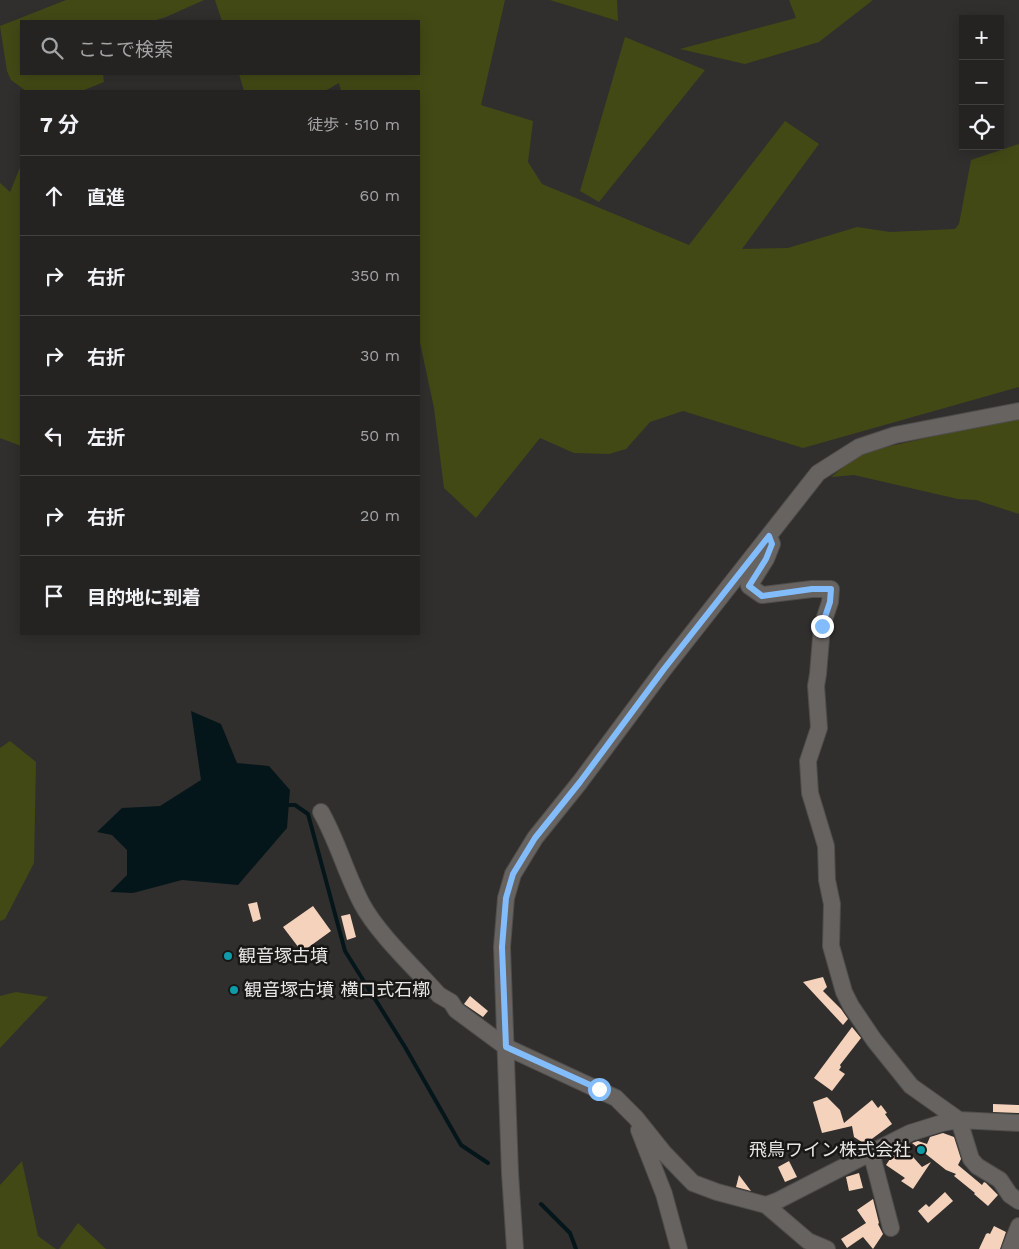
<!DOCTYPE html>
<html lang="ja">
<meta charset="utf-8">
<style>
body{margin:0;font-family:"Work Sans","Noto Sans JP",sans-serif;background:#2d2b2a;color:#f1f3f6}
.controls{position:absolute;right:15px;top:15px;display:grid;overflow:hidden;border-radius:0px;box-shadow:0 2px 12px #0003}
.controls button{width:45px;height:45px;display:grid;place-items:center;padding:0;border:0;border-bottom:1px solid #424040;background:#252322;color:#f1f3f6;font:25px sans-serif}
.stop{position:absolute;width:15px;height:15px;margin:-11px;border:4px solid #83bcfb;border-radius:50%;background:#fff}
.stop.end{background:#83bcfb;border-color:#fff;box-shadow:0 1px 5px #0008}
.list{margin:0;padding:0;list-style:none}
h2{display:flex;justify-content:space-between;align-items:center;height:65px;margin:0;padding:0 20px;font-size:21px}
h2 small{font-size:16px;font-weight:400;color:#a3a4a5}
.list li{display:grid;grid-template-columns:32px 1fr auto;gap:15px;align-items:center;box-sizing:border-box;height:80px;padding:0 20px;border-top:1px solid #424040}
.list b{display:block;font-size:19px;white-space:nowrap}
.list em{font-size:16px;font-style:normal;color:#a3a4a5}
.icon{flex:none;width:28px;height:28px;fill:none;stroke:currentColor;stroke-width:2;stroke-linecap:round;stroke-linejoin:round}
.map{position:relative;flex:none;width:1019px;height:1249px;overflow:hidden}
.search{position:absolute;background:#252322;box-shadow:0 2px 12px #0003;left:20px;top:20px;width:400px;height:55px;display:flex;align-items:center;gap:12px;box-sizing:border-box;padding:0 18px;border-radius:0px;color:#a3a4a5;font-size:19px}
.panel{position:absolute;background:#252322;box-shadow:0 2px 12px #0003;left:20px;top:90px;width:400px;height:545px;border-radius:0px}
.map>svg:first-child{display:block}
.green{fill:#434915}
.water{fill:#05161a}
.lines{fill:none;stroke-linecap:round;stroke-linejoin:round}
.stream{stroke:#05161a;stroke-width:4}
.building{fill:#f4d2bb}
.minor-casing{stroke:#4f4d4b;stroke-width:18}
.minor{stroke:#666361;stroke-width:16}
.route{stroke:#83bcfb;stroke-width:6}
.culture-dot{fill:#0f9aa8;stroke:#181716;stroke-width:2}
.labels{text-anchor:middle;stroke-width:5;stroke-linejoin:round;paint-order:stroke}
.poi-label{font-size:18px;fill:#e8e6e5;stroke:#181716;text-anchor:start}
</style>
<div class="map">
<svg width="1019" height="1249" viewBox="0 0 1019 1249">
<rect width="100%" height="100%" fill="#312f2d"/>
<!-- green -->
<path class="green" d="M66,0H204L166,17L153,21H21V74H103L104,82L82,91H26L11,80L7,71L0,26Z
M215,0H505L481,105L533,121L528,162L542,184L689,245L785,121L819,144L742,249L788,248L857,227L890,232L955,229L959,224L971,160L1019,144V387L803,448L683,411L650,422L626,449L609,454L574,453L540,438L476,518L444,488L434,408L419,338V91H341L339,83L325,91H244L239,74H419V21H222Z
M550,0H617L618,21Z
M789,0H873L819,42L745,64L680,49L796,18Z
M625,37L705,70L599,202L580,191Z
M21,165V446L0,438V183L10,192Z
M1019,417V514L976,500L958,499L854,475L831,477L856,457L882,448Z
M10,741L36,762L34,863L5,919L0,921V748Z
M16,992L48,997L0,1048V996Z
M22,1161L38,1236L56,1249H0V1185Z
M78,1223L106,1249H59Z"/>
<!-- water -->
<path class="water" d="M191,711L221,724L237,763L269,766L290,790L287,828L238,885L182,880L133,893L110,892L127,875V850L112,835L97,832L122,808L160,806L201,780Z"/>
<g class="lines">
<!-- stream -->
<path class="stream" d="M286,805H295L308,814L345,951L405,1047L461,1145L488,1163
M541,1204L570,1233L576,1249"/>
</g>
<!-- building -->
<path class="building" d="M257,902L261,919L253,922L248,904Z
M313,906L331,931L302,952L283,927Z
M350,914L356,937L347,940L341,916Z
M823,977L827,987L823,991L841,1009L848,1019L843,1025L803,982Z
M470,996L488,1011L483,1017L464,1004Z
M852,1027L861,1038L840,1065L841,1067L839,1070L845,1074L832,1091L814,1078Z
M827,1097L840,1110L844,1123L872,1100L878,1108L881,1105L887,1113L885,1114L892,1124L865,1144L854,1137L852,1126L822,1133L813,1102Z
M993,1104L1019,1105V1113L993,1112Z
M943,1133L954,1137L961,1159L958,1165L982,1185L984,1182L986,1183L998,1195L988,1206L974,1194L975,1193L954,1176L956,1174L946,1170L912,1143L918,1141L927,1144L930,1137Z
M904,1147L922,1167L931,1162L913,1189L901,1181L905,1178L886,1165L892,1156L889,1155Z
M789,1161L797,1177L785,1182L778,1167Z
M859,1173L863,1188L849,1191L846,1177Z
M739,1175L751,1191L736,1187Z
M945,1192L953,1201L928,1223L918,1211L926,1204L929,1207Z
M873,1199L879,1223L878,1224L883,1234L873,1249L863,1237L847,1248L841,1239L866,1223L857,1210Z
M994,1226L1006,1232L1000,1249H979L986,1234L988,1233L990,1234Z"/>
<g class="lines">
<defs>
<path id="minor" d="M769,536L772,544L766,559L749,586L762,595L812,589H831L830,602L822,626L818,674L816,686L819,728L808,761L810,793L826,846L827,880L832,904L831,946L844,992L851,1006L874,1040L911,1086L959,1120L971,1159L977,1166L1000,1180L1010,1195L1019,1201
M321,812C338,842 346,874 362,904C378,934 416,969 439,995L451,1002L456,1010L506,1047L616,1098L636,1118L664,1153L693,1183L717,1192L766,1205L777,1201L882,1147L910,1133L942,1123L959,1120L1019,1123
M639,1130L664,1194L679,1249
M871,1152L891,1228
M766,1205L808,1241L827,1249
M515,1249L510,1173L502,947L506,898L513,874L535,838L580,782L664,669L818,473L859,447L895,435L1019,411
M1010,1249L1019,1226"/>
</defs>
<!-- minor casing -->
<use href="#minor" class="minor-casing"/>
<!-- minor -->
<use href="#minor" class="minor"/>
</g>
<g class="lines">
<!-- route -->
<path class="route" d="M599,1089L506,1047L502,947L506,898L513,874L535,838L580,782L664,669L769,536L772,544L766,559L749,586L762,596L812,589H831L830,602L822,626"/>
</g>
<!-- markers -->
<g class="culture-dot">
<circle cx="228" cy="956" r="5"/>
<circle cx="234" cy="990" r="5"/>
<circle cx="921" cy="1150" r="5"/>
</g>
<g class="labels">
<!-- poi labels -->
<g class="poi-label">
<text x="238" y="962">観音塚古墳</text>
<text x="244" y="996">観音塚古墳 横口式石槨</text>
<text x="911" y="1156" text-anchor="end">飛鳥ワイン株式会社</text>
</g>
</g>
</svg>
<div class="controls">
<button>+</button>
<button>−</button>
<button><svg class="icon" aria-label="locate" viewBox="0 0 24 24"><circle cx="12" cy="12" r="6"/><path d="M12 2v4M12 18v4M2 12h4M18 12h4"/></svg></button>
</div>
<div class="stop" style="left:599px;top:1089px"></div>
<div class="stop end" style="left:822px;top:626px"></div>
<div class="search"><svg class="icon" aria-label="search" viewBox="0 0 24 24"><circle cx="10" cy="10" r="6"/><path d="M15 15l6 6"/></svg>ここで検索</div>
<section class="panel">
<h2>7 分<small>徒歩 · 510 m</small></h2>
<ul class="list">
<li><svg class="icon" aria-label="ahead" viewBox="0 0 24 24"><path d="M12 20V5M6 11l6-6 6 6"/></svg><div><b>直進</b></div><em>60 m</em></li>
<li><svg class="icon" aria-label="right" viewBox="0 0 24 24"><path d="M7 20v-9h11M14 6l5 5-5 5"/></svg><div><b>右折</b></div><em>350 m</em></li>
<li><svg class="icon" aria-label="right" viewBox="0 0 24 24"><path d="M7 20v-9h11M14 6l5 5-5 5"/></svg><div><b>右折</b></div><em>30 m</em></li>
<li><svg class="icon" aria-label="left" viewBox="0 0 24 24"><path d="M17 20v-9H6M10 6l-5 5 5 5"/></svg><div><b>左折</b></div><em>50 m</em></li>
<li><svg class="icon" aria-label="right" viewBox="0 0 24 24"><path d="M7 20v-9h11M14 6l5 5-5 5"/></svg><div><b>右折</b></div><em>20 m</em></li>
<li><svg class="icon" aria-label="arrive" viewBox="0 0 24 24"><path d="M6 21V4h12l-3 4 3 4H6"/></svg><div><b>目的地に到着</b></div></li>
</ul>
</section>
</div>
